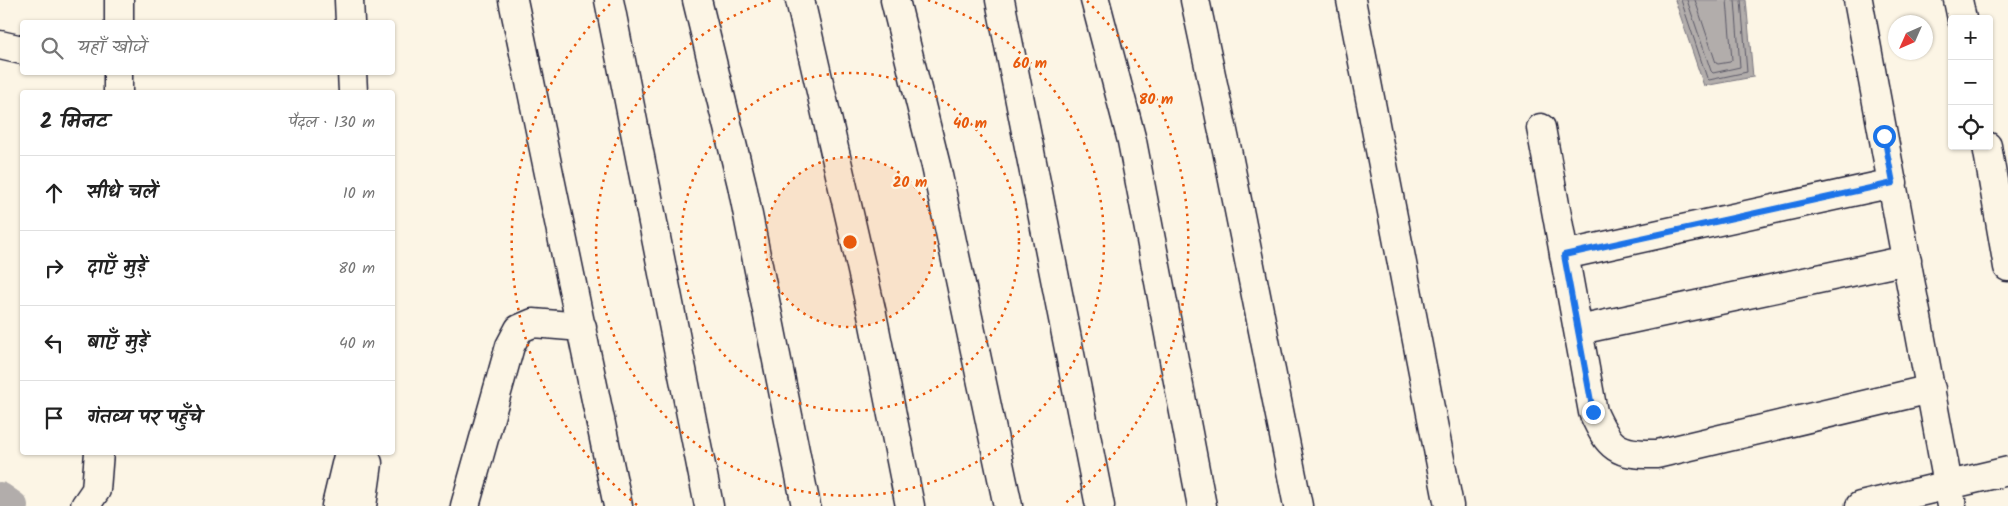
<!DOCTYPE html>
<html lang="hi">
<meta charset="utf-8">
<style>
body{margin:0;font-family:Kalam,"Playpen Sans Deva",sans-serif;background:#f2f2f2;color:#222}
.controls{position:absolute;right:15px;top:15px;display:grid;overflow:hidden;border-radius:5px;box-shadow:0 1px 4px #0004}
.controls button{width:45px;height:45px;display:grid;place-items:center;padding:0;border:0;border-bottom:1px solid #e0e0e0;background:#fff;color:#222;font:25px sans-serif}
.compass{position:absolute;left:1888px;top:15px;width:45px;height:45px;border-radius:50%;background:#fff;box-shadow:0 1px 4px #0004;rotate:225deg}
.stop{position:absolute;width:15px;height:15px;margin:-11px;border:4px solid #1a73e8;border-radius:50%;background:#fff}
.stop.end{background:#1a73e8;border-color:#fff;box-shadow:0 1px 5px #0008}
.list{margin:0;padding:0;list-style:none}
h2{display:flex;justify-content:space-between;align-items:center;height:65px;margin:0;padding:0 20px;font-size:21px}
h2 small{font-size:16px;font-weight:400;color:#767676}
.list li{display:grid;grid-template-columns:32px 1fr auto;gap:15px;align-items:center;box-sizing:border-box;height:75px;padding:0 20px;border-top:1px solid #e0e0e0}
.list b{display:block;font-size:19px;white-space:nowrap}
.list em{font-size:16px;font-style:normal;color:#767676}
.icon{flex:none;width:28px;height:28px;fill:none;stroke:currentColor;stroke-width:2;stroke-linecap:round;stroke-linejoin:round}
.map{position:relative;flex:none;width:2008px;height:506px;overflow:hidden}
.search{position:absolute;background:#fff;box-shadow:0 1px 4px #0004;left:20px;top:20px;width:375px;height:55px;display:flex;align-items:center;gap:12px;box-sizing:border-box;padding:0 18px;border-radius:5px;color:#767676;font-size:19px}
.panel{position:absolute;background:#fff;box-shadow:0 1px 4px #0004;left:20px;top:90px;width:375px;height:365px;border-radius:5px}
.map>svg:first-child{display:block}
.water{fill:#b2adab;stroke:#78757e}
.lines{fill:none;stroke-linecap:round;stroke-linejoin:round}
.shore{stroke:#5c5a68;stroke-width:1}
.canal{stroke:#b2adab;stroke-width:30}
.minor-casing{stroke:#22223b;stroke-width:31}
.minor{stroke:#fcf5e5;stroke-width:28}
.route{stroke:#1a73e8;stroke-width:6}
.ring{fill:none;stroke:#e8590c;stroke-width:2.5;stroke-dasharray:2.5 5}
.centre{fill:#e8590c;stroke:#fcf5e5;stroke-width:2.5}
.ring-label{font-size:15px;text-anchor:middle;font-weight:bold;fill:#e8590c;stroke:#fcf5e5;stroke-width:4.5;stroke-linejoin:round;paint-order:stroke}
</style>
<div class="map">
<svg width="2008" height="506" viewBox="0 0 2008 506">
<rect width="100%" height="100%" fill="#fcf5e5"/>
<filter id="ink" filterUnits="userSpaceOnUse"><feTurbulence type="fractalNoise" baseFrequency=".02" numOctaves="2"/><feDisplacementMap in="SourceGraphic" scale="10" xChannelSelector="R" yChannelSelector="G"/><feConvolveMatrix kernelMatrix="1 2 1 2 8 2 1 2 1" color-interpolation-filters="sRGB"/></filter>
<g filter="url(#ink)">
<!-- water -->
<path class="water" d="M1675,0H1746L1753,77L1704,86Z"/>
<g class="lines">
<!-- shore -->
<path class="shore" d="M1681,0L1707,78L1709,80L1747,72L1741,0
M1687,0L1711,71L1713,73L1740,67L1735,0
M1695,0L1716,63L1718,64L1730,62L1732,60L1727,0"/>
<!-- canal -->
<path class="canal" d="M0,497L13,506"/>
<defs>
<path id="minor" d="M119,0V22
M349,0L350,22
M513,0L618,506
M609,0L709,506
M697,0L742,185L806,506
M800,0L872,314L910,506
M895,0L936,166L1008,506
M1000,0L1100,506
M1095,0L1132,141L1202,506
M1195,0L1227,150L1298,506
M1351,0L1449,506
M1858,0L1952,506
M1958,0L1962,19
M0,45L22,50
M118,72V92
M352,72L353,92
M1541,128L1593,412C1609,448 1617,455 1657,454L1931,389
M1987,146L2008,267
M1564,255L1893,183
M1579,330L1907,260
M85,506L96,490L99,452
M336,506L349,452
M362,506L368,463L363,452
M465,506L510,346L519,329L533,323L582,327
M1860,506L2008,471"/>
</defs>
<!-- minor casing -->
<use href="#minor" class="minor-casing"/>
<!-- minor -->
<use href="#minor" class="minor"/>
</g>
</g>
<g class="lines" filter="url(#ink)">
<!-- route -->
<path class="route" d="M1593,412L1564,255L1893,183L1884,136"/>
</g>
<!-- distance rings -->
<circle cx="850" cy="242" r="85" fill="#e8590c" fill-opacity=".12"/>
<g class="ring">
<circle cx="850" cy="242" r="85"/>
<circle cx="850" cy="242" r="169"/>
<path d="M928 0A254 254 0 1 1 772 0"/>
<path d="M637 505A338 338 0 0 1 613 1M1087 1A338 338 0 0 1 1063 505"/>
</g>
<circle cx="850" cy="242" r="8" class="centre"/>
<g class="ring-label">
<text x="1030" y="68">60 m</text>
<text x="1156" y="104">80 m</text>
<text x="970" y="128">40 m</text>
<text x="910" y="187">20 m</text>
</g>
</svg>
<div class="controls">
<button>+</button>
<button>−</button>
<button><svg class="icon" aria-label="locate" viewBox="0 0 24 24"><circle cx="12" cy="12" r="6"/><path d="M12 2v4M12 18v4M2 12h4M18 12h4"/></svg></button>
</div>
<svg class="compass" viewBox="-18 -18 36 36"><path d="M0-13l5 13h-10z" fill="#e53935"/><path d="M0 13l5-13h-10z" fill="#767676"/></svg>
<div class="stop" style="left:1884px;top:136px"></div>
<div class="stop end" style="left:1593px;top:412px"></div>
<div class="search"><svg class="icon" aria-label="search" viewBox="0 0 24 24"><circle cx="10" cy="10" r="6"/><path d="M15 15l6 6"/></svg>यहाँ खोजें</div>
<section class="panel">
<h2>2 मिनट<small>पैदल · 130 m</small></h2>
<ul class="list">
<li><svg class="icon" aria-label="ahead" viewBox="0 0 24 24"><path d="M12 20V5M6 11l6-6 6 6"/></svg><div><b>सीधे चलें</b></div><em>10 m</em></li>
<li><svg class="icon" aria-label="right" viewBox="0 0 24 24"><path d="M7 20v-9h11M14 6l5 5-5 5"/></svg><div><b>दाएँ मुड़ें</b></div><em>80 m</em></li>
<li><svg class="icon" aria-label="left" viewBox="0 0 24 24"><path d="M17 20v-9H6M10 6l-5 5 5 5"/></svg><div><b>बाएँ मुड़ें</b></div><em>40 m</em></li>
<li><svg class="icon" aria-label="arrive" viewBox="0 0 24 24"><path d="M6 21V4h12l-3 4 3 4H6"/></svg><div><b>गंतव्य पर पहुँचे</b></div></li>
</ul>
</section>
</div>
